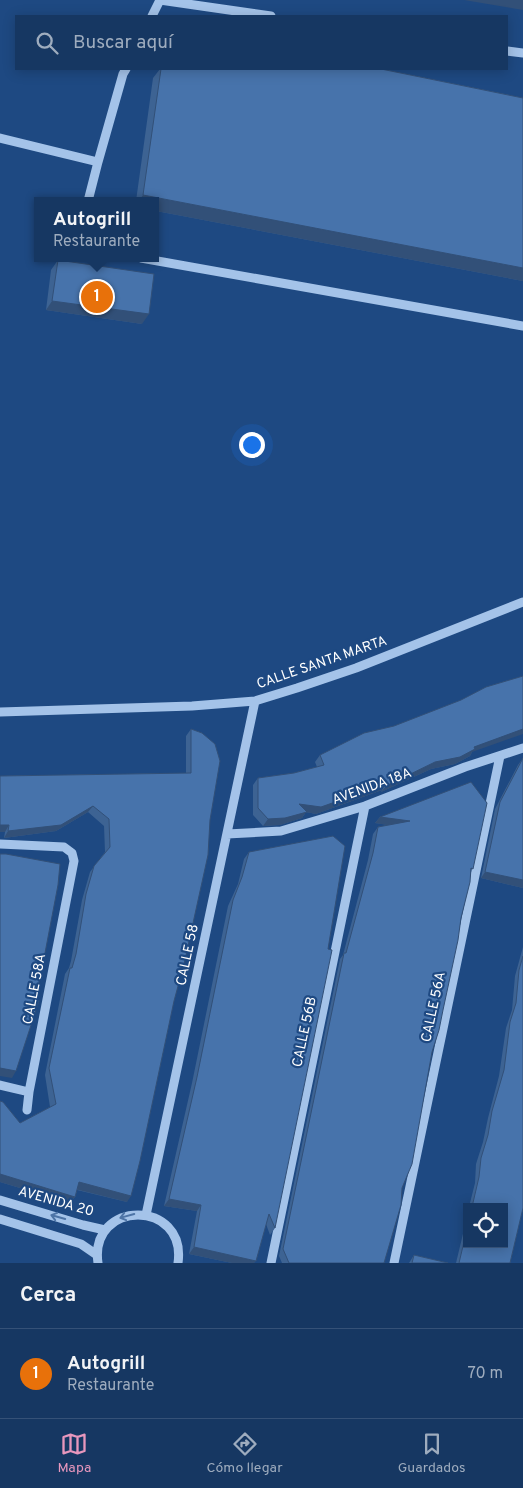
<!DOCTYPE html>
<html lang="es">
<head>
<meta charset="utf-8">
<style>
  body { margin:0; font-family:Overpass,sans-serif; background:#23426b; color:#f1f3f6 }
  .controls { position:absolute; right:15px; bottom:15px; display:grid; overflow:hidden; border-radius:0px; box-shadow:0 2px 12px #0003 }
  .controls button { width:45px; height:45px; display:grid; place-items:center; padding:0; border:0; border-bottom:1px solid #355177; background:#163762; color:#f1f3f6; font:25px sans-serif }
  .you { position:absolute; left:251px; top:444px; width:18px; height:18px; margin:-12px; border:4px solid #fff; border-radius:50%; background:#1a73e8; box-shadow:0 0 0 8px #1a73e833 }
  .badge { display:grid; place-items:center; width:32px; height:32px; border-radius:50%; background:#e797bd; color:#fff; font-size:16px; font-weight:700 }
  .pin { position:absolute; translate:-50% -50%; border:2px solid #fff; box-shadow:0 1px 5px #0006 }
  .popup { position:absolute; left:34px; top:197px; width:125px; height:65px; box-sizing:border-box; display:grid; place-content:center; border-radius:0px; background:#163762; filter:drop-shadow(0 1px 4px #0005); font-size:16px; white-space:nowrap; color:#9eacbe }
  .popup b { font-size:19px; color:#f1f3f6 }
  .popup::after { content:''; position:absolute; left:50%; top:100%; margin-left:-10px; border:10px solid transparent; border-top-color:#163762 }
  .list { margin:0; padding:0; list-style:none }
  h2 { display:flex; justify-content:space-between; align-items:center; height:65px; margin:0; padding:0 20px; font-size:21px }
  h2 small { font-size:16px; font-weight:400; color:#9eacbe }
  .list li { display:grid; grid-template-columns:32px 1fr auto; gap:15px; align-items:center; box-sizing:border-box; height:90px; padding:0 20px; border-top:1px solid #355177 }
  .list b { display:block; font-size:19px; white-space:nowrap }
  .list p { margin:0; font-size:16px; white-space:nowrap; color:#9eacbe }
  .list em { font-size:16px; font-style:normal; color:#9eacbe }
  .icon { flex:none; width:28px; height:28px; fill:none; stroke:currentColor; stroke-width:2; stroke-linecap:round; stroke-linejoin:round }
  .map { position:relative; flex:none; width:523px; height:1263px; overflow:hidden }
  .search { position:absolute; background:#163762; box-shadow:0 2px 12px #0003; left:15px; right:15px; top:15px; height:55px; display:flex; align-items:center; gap:12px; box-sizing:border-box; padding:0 18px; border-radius:0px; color:#9eacbe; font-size:19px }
  .sheet { height:155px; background:#163762 }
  nav { display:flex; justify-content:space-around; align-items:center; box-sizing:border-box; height:70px; border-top:1px solid #355177; background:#163762; font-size:14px; color:#9eacbe }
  nav a { display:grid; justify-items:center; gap:2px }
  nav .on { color:#e797bd }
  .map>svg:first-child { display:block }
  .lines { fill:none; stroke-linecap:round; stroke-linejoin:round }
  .minor { stroke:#a4c3e9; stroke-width:9 }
  .wall { fill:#3d6393 }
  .shaded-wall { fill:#325078 }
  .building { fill:#4773ab; stroke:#325078 }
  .oneway { stroke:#4d74a6 }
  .labels { text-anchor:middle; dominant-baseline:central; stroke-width:4.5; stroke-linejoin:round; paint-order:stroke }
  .street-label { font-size:14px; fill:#fff; stroke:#1e4982 }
</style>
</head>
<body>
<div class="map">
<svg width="523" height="1263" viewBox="0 0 523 1263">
  <rect width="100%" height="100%" fill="#1e4982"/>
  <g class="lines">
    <path class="minor" d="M 160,0 L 271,16
      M 152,16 L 160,0
      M 507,51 L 523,53
      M 0,138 L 98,162 L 123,74 L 126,69
      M 88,201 L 98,162
      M 141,258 L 523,326
      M 0,712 L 192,706 L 255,701 L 297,688 L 356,668 L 523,602
      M 227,834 L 281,831 L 365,806 L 465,767 L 523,748
      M 0,844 L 64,847 L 72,853 L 74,861 L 29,1092 L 27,1110
      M 0,1085 L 29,1092
      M 0,1200 L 83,1225 L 105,1230
      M 146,1215 L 255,701
      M 0,1219 L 81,1244 L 97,1255
      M 98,1263 C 89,1199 187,1199 178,1263
      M 271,1263 L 365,806
      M 394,1263 L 500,756"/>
  </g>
  <path class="wall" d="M 160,69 L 381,69 L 523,98 L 523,281 L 156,211 L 156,201 L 136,201 L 153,78 Z
    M 58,260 L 142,324 L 46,310 L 51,270 Z
    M 191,729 L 202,733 L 174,1001 L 127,1202 L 77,1190 L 75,1197 L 70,1203 L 0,1182 L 0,1101 L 20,1123 L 50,1107 L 45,1075 L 65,974 L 69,968 L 71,961 L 82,900 L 90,872 L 105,852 L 104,826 L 88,812 L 56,831 L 4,838 L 5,832 L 0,776 L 186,773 L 186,736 Z
    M 472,752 L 470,756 L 455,764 L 431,769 L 381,792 L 382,790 L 316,814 L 306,812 L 302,818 L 280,825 L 263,826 L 253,815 L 253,785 L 258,778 L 294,773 L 317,767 L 315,762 L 320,755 Z
    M 523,758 L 523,888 L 481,878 L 495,809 L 518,765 Z
    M 380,817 L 471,873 L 402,1188 L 384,1263 L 282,1263 L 279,1256 L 340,959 L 343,955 L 368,860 L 373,834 L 378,827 L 389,825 L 375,823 Z
    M 249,852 L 275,1228 L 270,1235 L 266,1224 L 254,1263 L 232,1263 L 189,1254 L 197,1211 L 164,1206 L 192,1083 L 228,906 L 238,884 L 244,859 Z
    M 523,947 L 523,1208 L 510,1263 L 456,1263 L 467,1217 L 467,1244 L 504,1207 L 469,1207 L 475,1183 L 476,1164 L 483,1142 L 488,1118 L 499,1076 L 506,1028 L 512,1010 L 515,976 Z
    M 414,1255 L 448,1263 L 409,1263 Z"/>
  <path class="shaded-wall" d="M 464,0 L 523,0 L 523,10 Z
    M 143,195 L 523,268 L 523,281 L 156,211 L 156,201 L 139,201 Z
    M 52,301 L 149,314 L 142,324 L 46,310 Z
    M 523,729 L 523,734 L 472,752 L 470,756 L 455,764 L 431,769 L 381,792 L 386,786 L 435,762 L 474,747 Z
    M 386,784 L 382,790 L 316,814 L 306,812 L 302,818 L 280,825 L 263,826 L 268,819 L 299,804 Z
    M 93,806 L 88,812 L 56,831 L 4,838 L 8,831 Z
    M 380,817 L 410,821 L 405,828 L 375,823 Z
    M 0,825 L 9,825 L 5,832 L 0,832 Z
    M 485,872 L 523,880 L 523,888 L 481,878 Z
    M 0,1068 L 16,1071 L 12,1078 L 0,1076 Z
    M 0,1174 L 75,1197 L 70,1203 L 0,1182 Z
    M 79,1182 L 131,1196 L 127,1202 L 75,1189 Z
    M 169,1199 L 201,1205 L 197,1211 L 164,1206 Z
    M 194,1247 L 256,1261 L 254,1263 L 232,1263 L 189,1254 Z"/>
  <path class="building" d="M 161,69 L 381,69 L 523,98 L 523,268 L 143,195 Z
    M 58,260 L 154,274 L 149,314 L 52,301 Z
    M 523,676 L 523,729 L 474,747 L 475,749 L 460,757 L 435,762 L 386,786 L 386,784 L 321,807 L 299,804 L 307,812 L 285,818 L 268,819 L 258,808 L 258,778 L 294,773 L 324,765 L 320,755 L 364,733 L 394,726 L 461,700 L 486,687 Z
    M 191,729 L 202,733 L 215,744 L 220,761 L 210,820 L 208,855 L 184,964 L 174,1001 L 140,1161 L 131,1196 L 79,1182 L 75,1197 L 0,1174 L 0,1101 L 3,1102 L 20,1123 L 56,1104 L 49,1068 L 70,968 L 72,968 L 76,954 L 86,894 L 94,866 L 110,847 L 109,819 L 93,806 L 61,825 L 8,831 L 9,825 L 0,825 L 0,776 L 191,773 Z
    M 523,758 L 523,880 L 485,872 L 500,802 Z
    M 471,782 L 487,803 L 473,869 L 471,868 L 470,882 L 461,918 L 458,940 L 443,1010 L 439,1030 L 432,1052 L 412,1164 L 402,1188 L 401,1205 L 384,1263 L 289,1263 L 283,1249 L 344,953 L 346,953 L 373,853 L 378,827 L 410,821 L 380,817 Z
    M 333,836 L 345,846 L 328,949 L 332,950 L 275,1228 L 269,1214 L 256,1261 L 194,1247 L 201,1205 L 169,1199 L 197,1077 L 233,900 L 242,877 L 249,852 Z
    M 0,854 L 6,854 L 60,864 L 58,885 L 36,1000 L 39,1001 L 16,1071 L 0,1068 Z
    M 523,956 L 523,1208 L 510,1263 L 459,1263 L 467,1229 L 467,1244 L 504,1244 L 504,1207 L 472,1207 L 479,1177 L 481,1158 L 488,1135 L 492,1111 L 504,1070 L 510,1022 L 516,1003 L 519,970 Z
    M 414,1255 L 448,1263 L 412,1263 Z"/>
  <defs><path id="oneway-shaft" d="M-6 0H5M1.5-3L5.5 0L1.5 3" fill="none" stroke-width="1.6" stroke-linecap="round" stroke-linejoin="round" transform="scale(1.25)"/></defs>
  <g class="oneway">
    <use href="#oneway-shaft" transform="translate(127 1216) rotate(165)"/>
    <use href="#oneway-shaft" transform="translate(58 1217) rotate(-164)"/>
  </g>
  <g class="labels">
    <g class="street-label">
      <text transform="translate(322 663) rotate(-19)">CALLE SANTA MARTA</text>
      <text transform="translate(372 787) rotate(-20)">AVENIDA 18A</text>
      <text transform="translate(188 955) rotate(-78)">CALLE 58</text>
      <text transform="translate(35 989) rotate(-79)">CALLE 58A</text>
      <text transform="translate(434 1007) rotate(-78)">CALLE 56A</text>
      <text transform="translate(305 1032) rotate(-78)">CALLE 56B</text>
      <text transform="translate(56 1202) rotate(16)">AVENIDA 20</text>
    </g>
  </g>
</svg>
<div class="controls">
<button><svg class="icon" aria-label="locate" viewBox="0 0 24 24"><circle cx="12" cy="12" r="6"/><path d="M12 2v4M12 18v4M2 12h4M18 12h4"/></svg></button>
</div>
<div class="you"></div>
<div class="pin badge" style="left:97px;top:297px;background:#e8710a">1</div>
<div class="popup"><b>Autogrill</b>Restaurante</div>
<div class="search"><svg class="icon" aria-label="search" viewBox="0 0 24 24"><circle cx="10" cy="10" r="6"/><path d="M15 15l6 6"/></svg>Buscar aquí</div>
</div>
<section class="sheet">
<h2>Cerca<small></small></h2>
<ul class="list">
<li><span class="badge" style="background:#e8710a">1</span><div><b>Autogrill</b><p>Restaurante</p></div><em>70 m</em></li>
</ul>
</section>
<nav>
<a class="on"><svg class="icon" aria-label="map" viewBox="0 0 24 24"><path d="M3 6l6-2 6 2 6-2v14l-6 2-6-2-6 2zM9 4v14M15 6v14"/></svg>Mapa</a>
<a><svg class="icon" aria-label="directions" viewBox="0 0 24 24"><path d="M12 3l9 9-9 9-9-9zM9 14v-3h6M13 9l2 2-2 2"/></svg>Cómo llegar</a>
<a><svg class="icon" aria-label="saved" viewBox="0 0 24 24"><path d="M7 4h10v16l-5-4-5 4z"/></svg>Guardados</a>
</nav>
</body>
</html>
